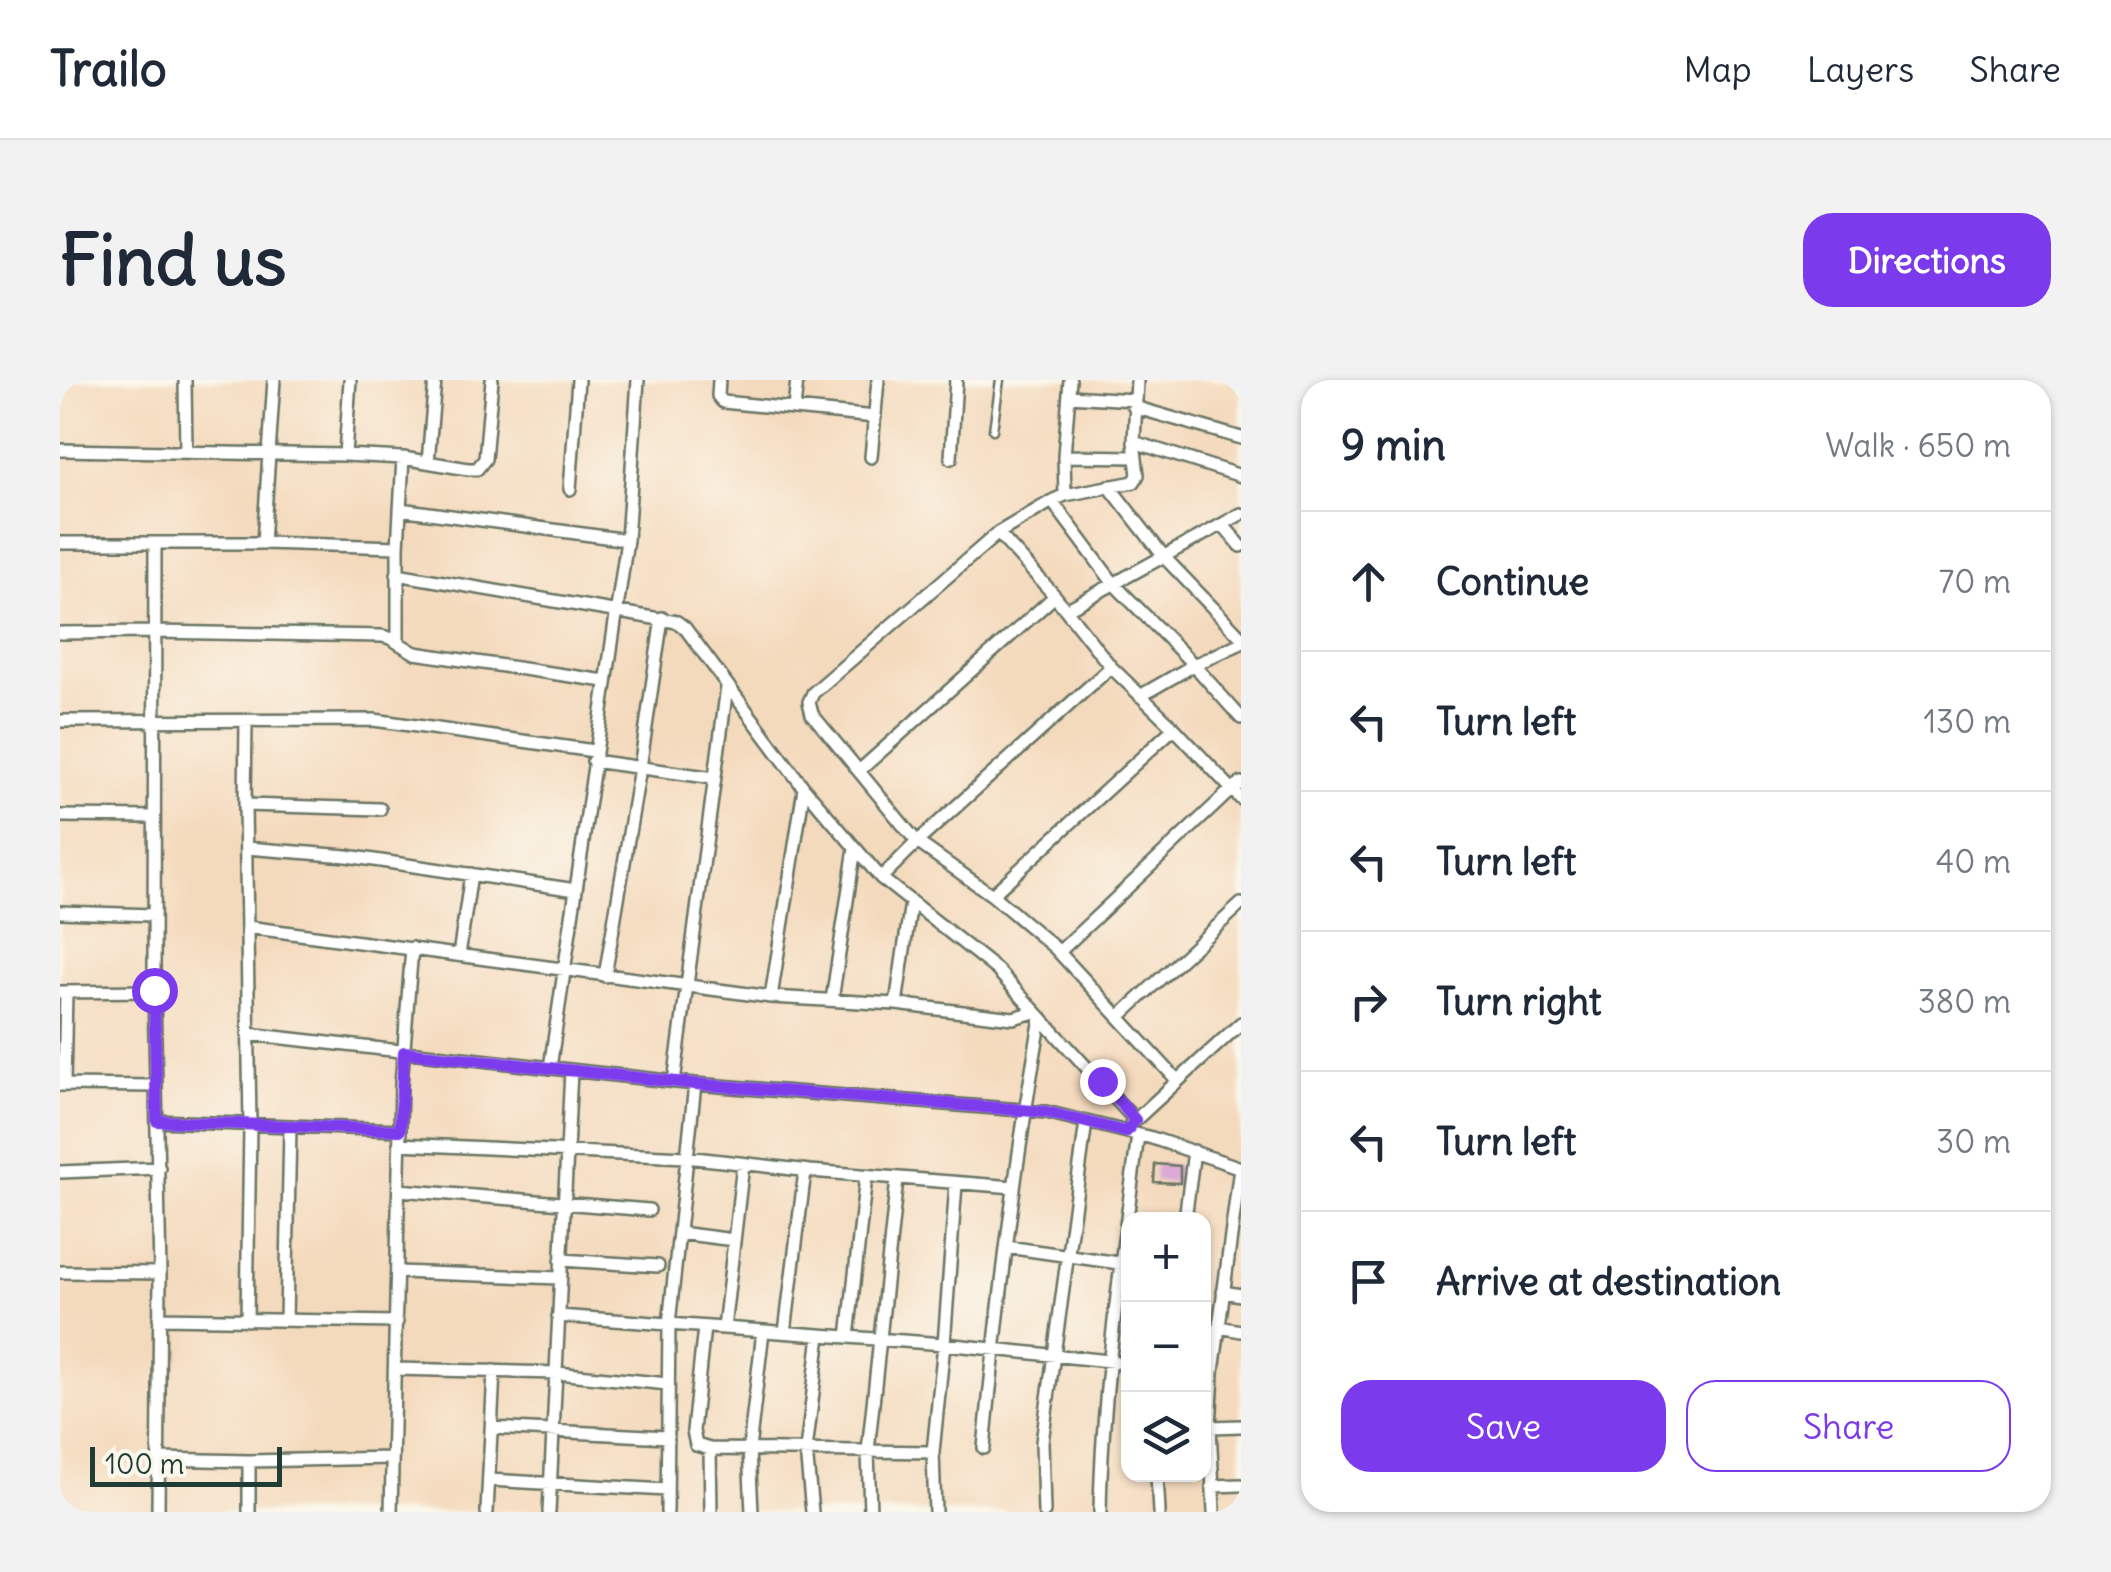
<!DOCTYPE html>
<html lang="en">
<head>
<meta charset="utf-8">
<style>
  body { margin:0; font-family:Delius,sans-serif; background:#f2f2f3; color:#1f2937 }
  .controls { position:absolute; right:30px; bottom:30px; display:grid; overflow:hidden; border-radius:20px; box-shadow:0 2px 8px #0004 }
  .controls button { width:90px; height:90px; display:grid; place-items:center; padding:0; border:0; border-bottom:2px solid #e0e1e3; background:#fff; color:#1f2937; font:50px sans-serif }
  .scale { position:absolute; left:30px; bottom:25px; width:192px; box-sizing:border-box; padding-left:10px; border:5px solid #1f3d34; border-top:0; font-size:28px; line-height:35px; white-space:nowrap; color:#1f3d34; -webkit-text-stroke:8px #fbf7ec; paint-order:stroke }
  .stop { position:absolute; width:30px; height:30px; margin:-22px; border:8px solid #7c3aed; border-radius:50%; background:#fff }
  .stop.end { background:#7c3aed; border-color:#fff; box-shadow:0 2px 10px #0008 }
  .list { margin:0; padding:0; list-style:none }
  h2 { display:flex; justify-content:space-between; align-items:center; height:130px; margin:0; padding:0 40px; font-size:42px }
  h2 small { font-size:32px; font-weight:400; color:#747a83 }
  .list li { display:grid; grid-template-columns:65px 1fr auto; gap:30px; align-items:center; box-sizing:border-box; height:140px; padding:0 40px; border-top:2px solid #e0e1e3 }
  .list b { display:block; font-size:38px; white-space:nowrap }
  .list em { font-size:32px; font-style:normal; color:#747a83 }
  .actions { display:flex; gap:20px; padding:30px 40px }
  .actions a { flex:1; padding:22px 0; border:2px solid #7c3aed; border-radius:30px; text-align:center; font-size:35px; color:#7c3aed }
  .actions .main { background:#7c3aed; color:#fff }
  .icon { flex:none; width:55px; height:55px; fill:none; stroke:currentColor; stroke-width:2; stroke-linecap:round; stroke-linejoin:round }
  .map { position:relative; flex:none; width:1181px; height:1132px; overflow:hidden; border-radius:30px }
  header { display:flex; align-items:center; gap:60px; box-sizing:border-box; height:140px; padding:0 50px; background:#fff; border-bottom:2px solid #e0e1e3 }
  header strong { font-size:48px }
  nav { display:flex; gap:55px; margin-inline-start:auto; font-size:35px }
  .intro { display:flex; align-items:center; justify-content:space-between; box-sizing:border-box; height:240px; padding:0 60px }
  h1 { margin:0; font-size:70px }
  .button { padding:25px 45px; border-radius:30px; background:#7c3aed; color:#fff; font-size:35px; font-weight:700 }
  main { display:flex; gap:60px; padding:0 60px }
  aside { flex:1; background:#fff; border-radius:30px; box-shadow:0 2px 8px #0004 }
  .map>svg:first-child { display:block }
  .building { fill:#dba9d5 }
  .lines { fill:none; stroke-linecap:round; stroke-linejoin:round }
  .lane-casing { stroke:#6a7464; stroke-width:11 }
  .street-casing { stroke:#6a7464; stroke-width:16 }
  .lane { stroke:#fff; stroke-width:6 }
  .street { stroke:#fff; stroke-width:11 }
  .route { stroke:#7c3aed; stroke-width:12 }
</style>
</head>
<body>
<header>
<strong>Trailo</strong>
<nav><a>Map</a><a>Layers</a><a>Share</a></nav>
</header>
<div class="intro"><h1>Find us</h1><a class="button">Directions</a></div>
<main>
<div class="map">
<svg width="1181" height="1132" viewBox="0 0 1181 1132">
  <rect width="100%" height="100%" fill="#fbf7ec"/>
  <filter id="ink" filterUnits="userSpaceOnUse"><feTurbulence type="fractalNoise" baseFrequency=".01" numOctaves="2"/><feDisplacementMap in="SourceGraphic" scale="20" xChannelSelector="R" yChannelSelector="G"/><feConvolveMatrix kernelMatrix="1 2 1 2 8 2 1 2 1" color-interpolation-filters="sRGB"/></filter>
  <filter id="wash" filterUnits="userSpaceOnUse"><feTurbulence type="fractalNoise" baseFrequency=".0048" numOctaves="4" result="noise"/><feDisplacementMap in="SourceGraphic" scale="40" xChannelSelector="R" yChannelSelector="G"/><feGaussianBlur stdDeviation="2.25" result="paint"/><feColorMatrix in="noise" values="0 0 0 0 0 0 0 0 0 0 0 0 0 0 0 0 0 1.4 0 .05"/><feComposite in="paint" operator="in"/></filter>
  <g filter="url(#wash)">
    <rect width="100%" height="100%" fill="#f4dabd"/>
    <g id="blocks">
      <path class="building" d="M 1095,784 L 1120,786 L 1120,803 L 1094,802 Z"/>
    </g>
  </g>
  <g filter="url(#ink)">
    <use href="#blocks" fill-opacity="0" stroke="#6a7464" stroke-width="2.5"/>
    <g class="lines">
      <defs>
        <path id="lane" d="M 933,50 L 940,0"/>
        <path id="street" d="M 125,0 L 126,72
          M 659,0 L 658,16 L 663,22 L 815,37
          M 1077,0 L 1074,62 L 1078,95 L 1074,102 L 1005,115 L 992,121 L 938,153 L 753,313 L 749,322 L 752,334 L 857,462 L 932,515 L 995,568 L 1118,701
          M 1009,16 L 1074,20
          M 1074,27 L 1181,58
          M 734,29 L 737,0
          M 1074,62 L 1181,96
          M 0,70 L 285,75 L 343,78 L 408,89 L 417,89 L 425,79 L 432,0
          M 285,75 L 290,0
          M 1004,76 L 1075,77
          M 811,77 L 818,0
          M 891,78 L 896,0
          M 368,82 L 375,0
          M 1049,106 L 1105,178 L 1181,257
          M 510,109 L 518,0
          M 1005,115 L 1004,76 L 1010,0
          M 992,121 L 1054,204 L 1134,285 L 1181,338
          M 340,129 L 567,160
          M 1163,145 L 1181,166
          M 938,153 L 995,216 L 1051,287 L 1114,348 L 1181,419
          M 0,163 L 203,163 L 338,167
          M 203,163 L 214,0
          M 95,164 L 94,611 L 100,893 L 98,1132
          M 337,194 L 617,242 L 625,248 L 744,408 L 821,498 L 937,590 L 1075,740
          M 1006,230 L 1181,134
          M 0,253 L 94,252 L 322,256 L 330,258 L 355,273 L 545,301
          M 338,262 L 338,167 L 343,78
          M 1080,316 L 1134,285 L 1181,263
          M 0,341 L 314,340 L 534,371
          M 186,341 L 185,425 L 190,745 L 187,940
          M 533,381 L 654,398
          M 799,391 L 995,216
          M 185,425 L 320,429
          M 0,436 L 94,437
          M 186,468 L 287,476 L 516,510
          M 821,498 L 857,462 L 1051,287
          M 932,515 L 1114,348
          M 0,532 L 94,535
          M 187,547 L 711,617 L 836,624 L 953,638 L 975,632
          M 999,572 L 1171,410 L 1181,403
          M 399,575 L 411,494
          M 545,596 L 580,388 L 602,238
          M 0,612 L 94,611
          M 711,617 L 744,408
          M 772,620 L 795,468
          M 836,624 L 851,522
          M 1059,637 L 1181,524
          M 188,654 L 635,704 L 986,732 L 1092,758 L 1181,788
          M 490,688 L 567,160 L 578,0
          M 614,702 L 667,307
          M 0,705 L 96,706
          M 4,705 L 6,612
          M 97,741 L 340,750
          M 1071,744 L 1181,643
          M 339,764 L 626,777 L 750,791 L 954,807
          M 0,792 L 99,788
          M 339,810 L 589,830
          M 1125,839 L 1134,771
          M 619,853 L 674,860
          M 947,867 L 1066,884
          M 501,880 L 598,886
          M 0,892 L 100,893
          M 338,892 L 500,898
          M 1163,912 L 1181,915
          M 498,936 L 884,964 L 1068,983
          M 99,938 L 337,942
          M 226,940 L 230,747
          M 644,947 L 633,1051 L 636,1065 L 650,1069 L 873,1072
          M 1159,947 L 1181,951
          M 664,948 L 683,784
          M 725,952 L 745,791
          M 788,957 L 806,796
          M 335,989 L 497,993 L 608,1004
          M 1150,1047 L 1181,1046
          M 431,1048 L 607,1057
          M 924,1068 C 938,924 955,780 981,638
          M 650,1069 L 651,1132
          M 98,1079 L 189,1081 L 332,1078
          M 1097,1094 L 1099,1132
          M 429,1100 L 607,1110
          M 1152,1106 L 1181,1105
          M 189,1132 L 189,1081
          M 331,1132 L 341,705 L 352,568
          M 427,1132 L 434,991
          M 489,1132 L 511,691
          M 607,1132 L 609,944 L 635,704
          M 692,1132 L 689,1069 L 703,951
          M 752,1132 L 746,1070 L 760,955
          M 810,1132 L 808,1071 L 837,799
          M 875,1132 L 873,1072 L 884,964 L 896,804
          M 984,1132 L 982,1062 L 1026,742
          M 1040,1132 C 1042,1006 1062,880 1078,755
          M 1154,1132 L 1150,1047 L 1153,992 L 1180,788"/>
      </defs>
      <use href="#lane" class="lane-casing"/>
      <use href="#street" class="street-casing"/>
      <use href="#lane" class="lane"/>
      <use href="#street" class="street"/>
    </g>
  </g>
  <g class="lines" filter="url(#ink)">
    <path class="route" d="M 94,610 L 97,741 L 340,750 L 344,672 L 635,704 L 986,732 L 1066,752 L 1075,740 L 1042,701"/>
  </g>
</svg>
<div class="controls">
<button>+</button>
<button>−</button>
<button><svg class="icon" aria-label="layers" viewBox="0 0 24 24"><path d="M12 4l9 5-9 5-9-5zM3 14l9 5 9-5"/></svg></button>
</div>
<div class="scale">100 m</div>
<div class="stop" style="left:94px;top:610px"></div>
<div class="stop end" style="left:1042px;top:701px"></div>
</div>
<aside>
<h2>9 min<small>Walk · 650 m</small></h2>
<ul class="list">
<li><svg class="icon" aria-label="ahead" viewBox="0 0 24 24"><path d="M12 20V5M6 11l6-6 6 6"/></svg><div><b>Continue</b></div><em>70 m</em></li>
<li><svg class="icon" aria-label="left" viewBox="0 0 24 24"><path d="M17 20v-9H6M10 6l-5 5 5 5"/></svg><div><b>Turn left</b></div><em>130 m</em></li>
<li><svg class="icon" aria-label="left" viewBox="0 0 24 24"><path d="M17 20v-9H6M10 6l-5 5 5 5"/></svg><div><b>Turn left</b></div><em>40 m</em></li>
<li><svg class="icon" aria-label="right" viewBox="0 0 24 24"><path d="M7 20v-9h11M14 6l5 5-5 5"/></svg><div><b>Turn right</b></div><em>380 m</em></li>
<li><svg class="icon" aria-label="left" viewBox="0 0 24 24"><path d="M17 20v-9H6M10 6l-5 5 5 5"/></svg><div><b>Turn left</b></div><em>30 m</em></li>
<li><svg class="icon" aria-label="arrive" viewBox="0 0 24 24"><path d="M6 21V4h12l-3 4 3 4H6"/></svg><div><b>Arrive at destination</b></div></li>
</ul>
<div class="actions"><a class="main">Save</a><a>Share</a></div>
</aside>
</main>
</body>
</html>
